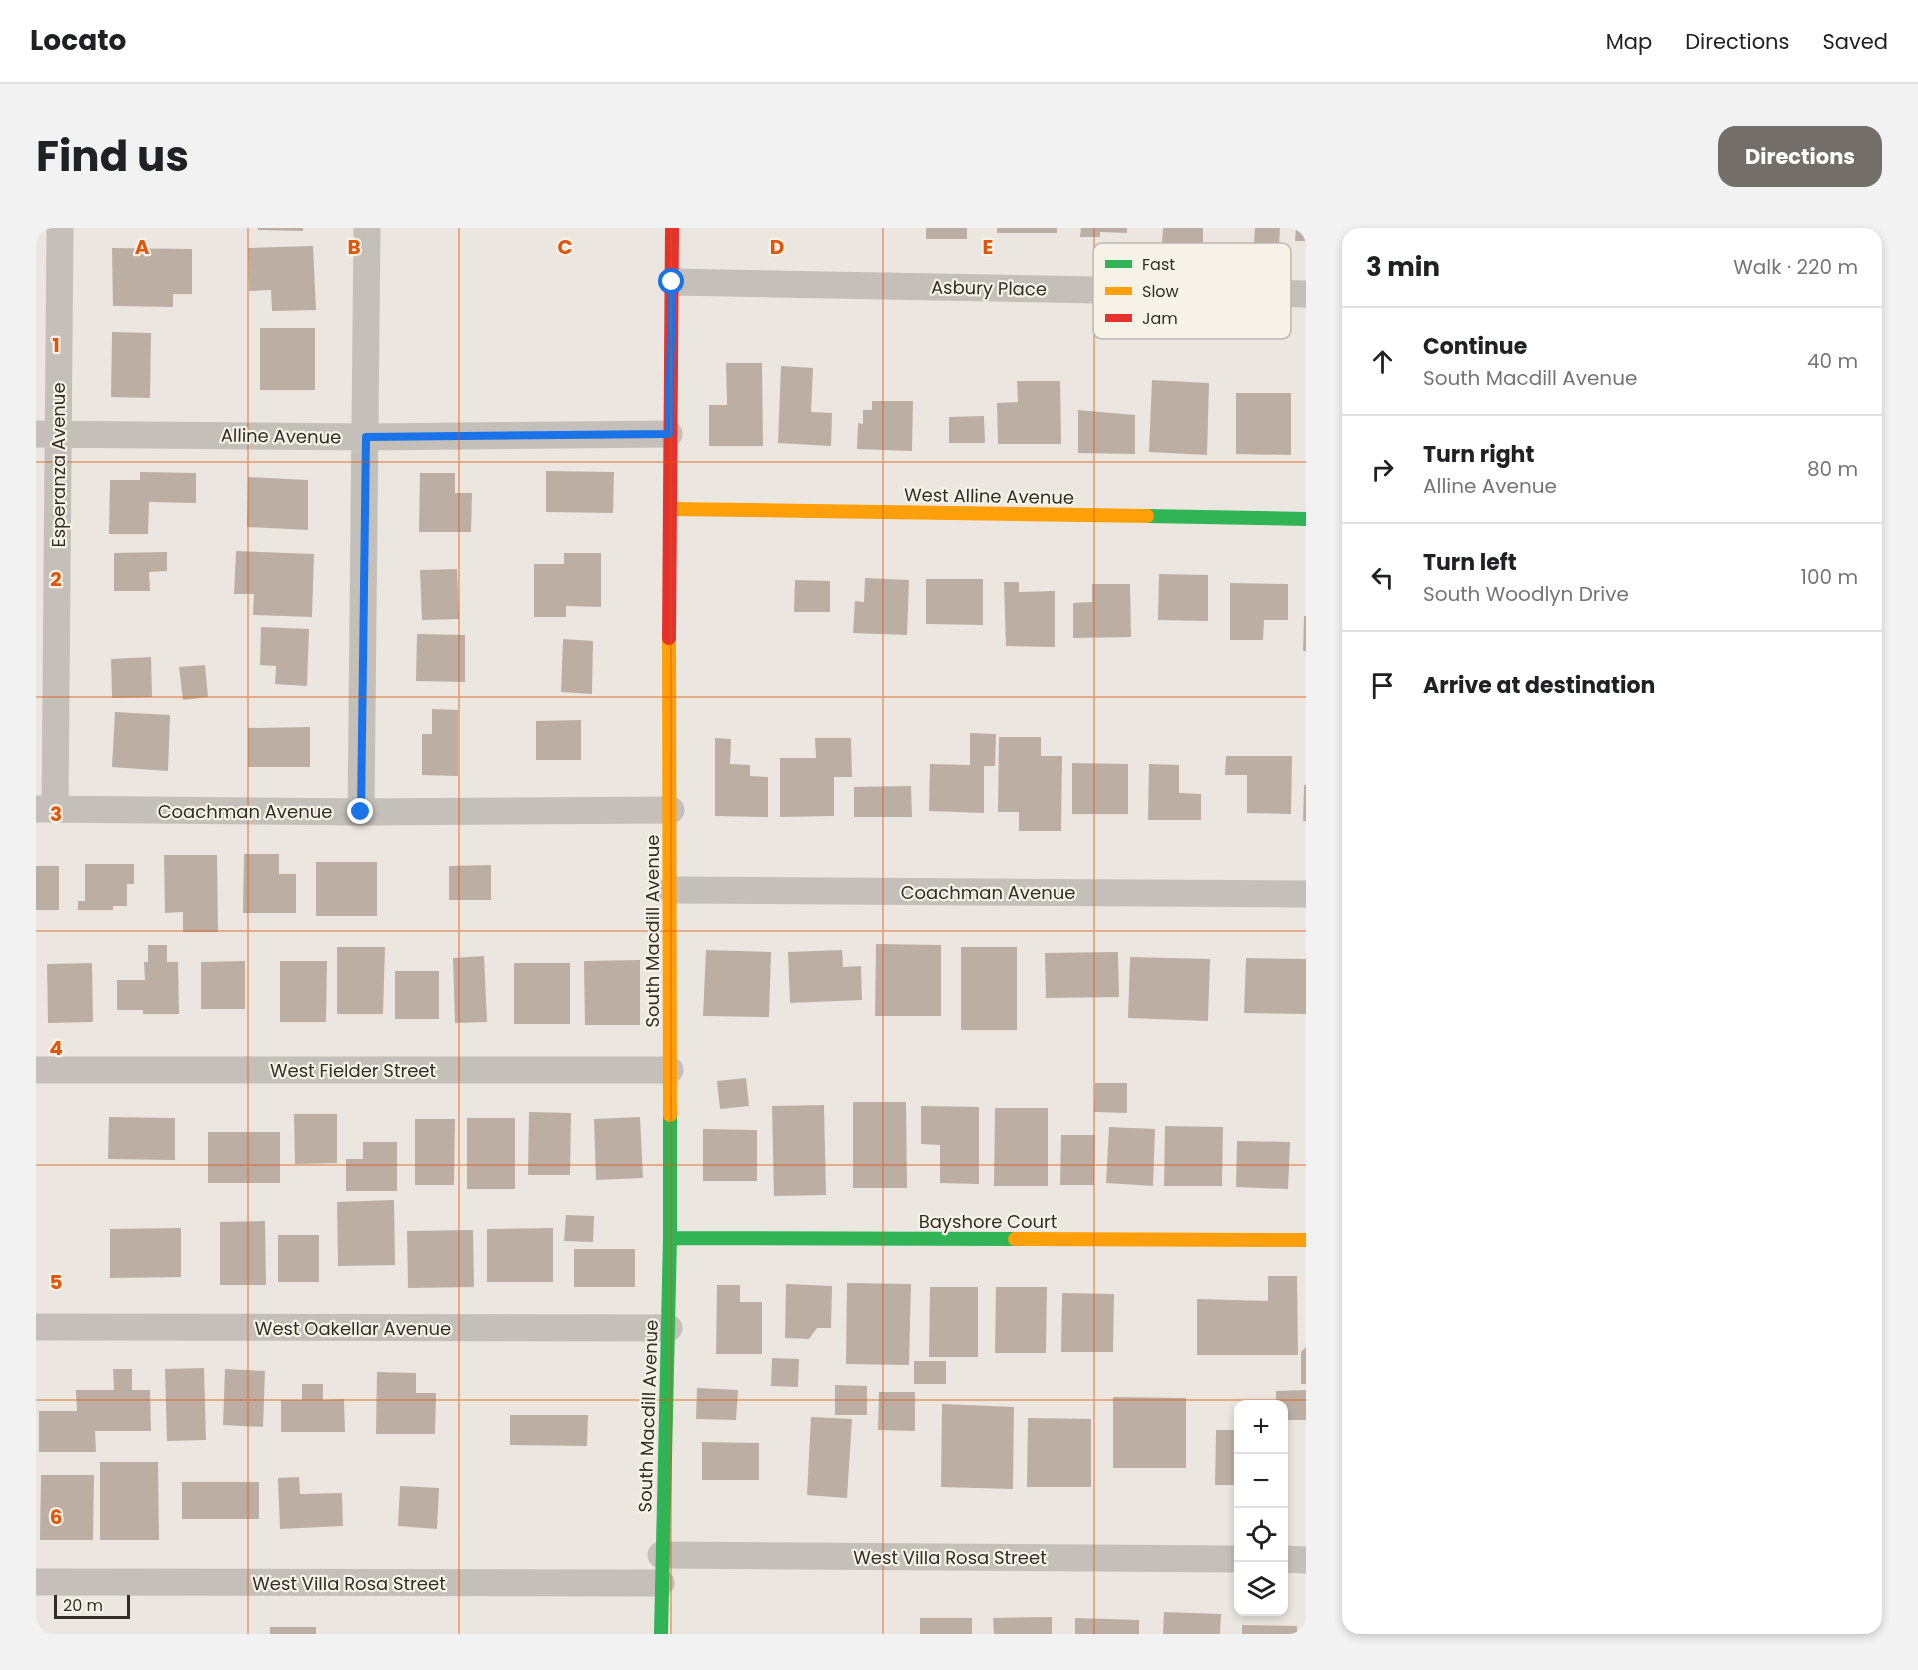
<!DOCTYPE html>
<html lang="en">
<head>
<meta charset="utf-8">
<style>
  body { margin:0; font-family:Poppins,sans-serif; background:#f2f2f2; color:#202124 }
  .controls { position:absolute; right:18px; bottom:18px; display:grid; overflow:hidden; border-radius:12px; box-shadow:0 3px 9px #0003 }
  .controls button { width:54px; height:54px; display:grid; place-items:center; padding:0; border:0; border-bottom:2px solid #e0e0e0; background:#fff; color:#202124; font:30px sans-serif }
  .scale { position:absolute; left:18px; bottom:15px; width:76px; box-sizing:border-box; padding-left:6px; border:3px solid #332d28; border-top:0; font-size:16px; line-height:21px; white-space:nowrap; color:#332d28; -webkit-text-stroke:4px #f7f2e7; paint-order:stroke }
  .stop { position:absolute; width:18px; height:18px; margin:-14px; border:4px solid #1a73e8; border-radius:50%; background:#fff }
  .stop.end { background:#1a73e8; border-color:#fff; box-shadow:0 2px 6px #0008 }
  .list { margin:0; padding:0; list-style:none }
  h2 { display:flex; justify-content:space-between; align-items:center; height:78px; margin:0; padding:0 24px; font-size:26px }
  h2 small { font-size:20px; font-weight:400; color:#757577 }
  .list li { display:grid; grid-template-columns:39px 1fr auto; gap:18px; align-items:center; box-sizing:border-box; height:108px; padding:0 24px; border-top:2px solid #e0e0e0 }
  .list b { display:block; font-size:22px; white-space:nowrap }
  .list p { margin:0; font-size:20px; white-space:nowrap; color:#757577 }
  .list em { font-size:20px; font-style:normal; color:#757577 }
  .icon { flex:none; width:33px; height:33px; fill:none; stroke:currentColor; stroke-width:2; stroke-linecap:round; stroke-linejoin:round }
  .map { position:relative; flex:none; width:1270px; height:1406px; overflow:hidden; border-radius:18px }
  header { display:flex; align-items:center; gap:36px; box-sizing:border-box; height:84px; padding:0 30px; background:#fff; border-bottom:2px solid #e0e0e0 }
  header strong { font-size:28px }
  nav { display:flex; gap:33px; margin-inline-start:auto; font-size:21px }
  .intro { display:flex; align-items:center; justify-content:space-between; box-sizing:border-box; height:144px; padding:0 36px }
  h1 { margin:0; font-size:42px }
  .button { padding:15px 27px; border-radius:18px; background:#736e68; color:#fff; font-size:21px; font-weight:700 }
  main { display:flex; gap:36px; padding:0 36px }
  aside { flex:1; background:#fff; border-radius:18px; box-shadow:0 3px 9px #0003 }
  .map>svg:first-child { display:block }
  .building { fill:#bdaea4 }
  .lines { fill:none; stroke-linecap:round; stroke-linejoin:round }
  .street { stroke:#c4bfb9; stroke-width:27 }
  .fast { stroke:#30b455; stroke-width:14 }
  .slow { stroke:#ff9f0a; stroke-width:14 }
  .jam { stroke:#e5322d; stroke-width:14 }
  .route { stroke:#1a73e8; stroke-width:8 }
  .grid { fill:none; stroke:#df570d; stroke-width:1.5; stroke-opacity:0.55 }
  .labels { text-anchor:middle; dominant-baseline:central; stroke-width:4.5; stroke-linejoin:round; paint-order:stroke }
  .street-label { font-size:18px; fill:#332d28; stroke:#f7f2e7 }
  .key { fill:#f7f2e7; stroke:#bcb7ae; stroke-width:1.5 }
  .key-label { font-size:16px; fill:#332d28 }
  .grid-label { font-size:20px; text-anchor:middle; font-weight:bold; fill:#df570d; stroke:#f7f2e7; stroke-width:4.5; stroke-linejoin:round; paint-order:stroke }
</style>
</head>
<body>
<header>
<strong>Locato</strong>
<nav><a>Map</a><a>Directions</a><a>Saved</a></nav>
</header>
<div class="intro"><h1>Find us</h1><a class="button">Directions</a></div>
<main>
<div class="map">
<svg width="1270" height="1406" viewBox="0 0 1270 1406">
  <rect width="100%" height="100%" fill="#ebe7e0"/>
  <path class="building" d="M 222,0 L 267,0 L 267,3 L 222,2 Z
    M 890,0 L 931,0 L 931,11 L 890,11 Z
    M 961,0 L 1021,0 L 1021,5 L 961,5 Z
    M 1045,0 L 1091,0 L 1091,5 L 1064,4 L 1064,9 L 1044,9 Z
    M 1127,0 L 1167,0 L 1167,19 L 1126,16 Z
    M 1219,0 L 1244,0 L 1243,18 L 1218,17 Z
    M 1260,0 L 1270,0 L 1270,13 L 1259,13 Z
    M 277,18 L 280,82 L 236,83 L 235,62 L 213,63 L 212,20 Z
    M 76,20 L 156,21 L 156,66 L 137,66 L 137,79 L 77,78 Z
    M 224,100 L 279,100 L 279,162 L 224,162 Z
    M 76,104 L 115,105 L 114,170 L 75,169 Z
    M 690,135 L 726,135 L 727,218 L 673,218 L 673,177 L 691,177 Z
    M 745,138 L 777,140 L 775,184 L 796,185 L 795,218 L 742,215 Z
    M 1116,152 L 1173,155 L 1171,227 L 1113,224 Z
    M 981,153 L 1024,153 L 1025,216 L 962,216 L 961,175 L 982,174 Z
    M 1200,165 L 1255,165 L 1255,227 L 1200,226 Z
    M 836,173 L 877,173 L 876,223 L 821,221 L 822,195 L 827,196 L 827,182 L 836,182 Z
    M 1042,182 L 1099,187 L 1099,226 L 1042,225 Z
    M 948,188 L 949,215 L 913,215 L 913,189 Z
    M 510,243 L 578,244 L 577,285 L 510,284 Z
    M 104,244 L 160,245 L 160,275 L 113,274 L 112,306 L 73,306 L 74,252 L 104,252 Z
    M 384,245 L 419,245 L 419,265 L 436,265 L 435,304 L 383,304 Z
    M 212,249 L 272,252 L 272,302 L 211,299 Z
    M 200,323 L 278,326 L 276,389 L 217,387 L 218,366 L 198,366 Z
    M 131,324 L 131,343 L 113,344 L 114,363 L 78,363 L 78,325 Z
    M 528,325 L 565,325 L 565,379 L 530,378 L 530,389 L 498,389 L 498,336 L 528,336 Z
    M 421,341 L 423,391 L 386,392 L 384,342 Z
    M 1123,346 L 1172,347 L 1172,393 L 1122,392 Z
    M 829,350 L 873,352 L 871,407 L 817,405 L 819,373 L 828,374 Z
    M 890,351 L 947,351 L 947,397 L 890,396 Z
    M 759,352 L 794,353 L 794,384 L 758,384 Z
    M 968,354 L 983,354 L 983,364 L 1019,363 L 1019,419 L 970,418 Z
    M 1194,355 L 1252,356 L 1252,392 L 1228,392 L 1227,412 L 1194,412 Z
    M 1056,356 L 1094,356 L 1095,409 L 1037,410 L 1037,375 L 1056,374 Z
    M 1268,388 L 1270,388 L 1270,423 L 1267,423 Z
    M 225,399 L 273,401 L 271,458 L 239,456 L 240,438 L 224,437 Z
    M 381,406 L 429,407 L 429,454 L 380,453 Z
    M 527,411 L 557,413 L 556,466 L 525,464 Z
    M 115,429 L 116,469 L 76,470 L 75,431 Z
    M 169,437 L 172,469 L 147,472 L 143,439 Z
    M 396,481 L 422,482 L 422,548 L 386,547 L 386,506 L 396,506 Z
    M 79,484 L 134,487 L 132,543 L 76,539 Z
    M 545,492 L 545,532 L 500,532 L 500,493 Z
    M 274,499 L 274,539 L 212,539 L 212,500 Z
    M 934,505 L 960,506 L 959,538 L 948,538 L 948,585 L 893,583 L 894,536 L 934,537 Z
    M 963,509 L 1005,509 L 1005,528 L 1026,528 L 1025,603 L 983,603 L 983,584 L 962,584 Z
    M 679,510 L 695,511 L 694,536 L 714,537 L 714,548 L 732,549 L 732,589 L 679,588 Z
    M 779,510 L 815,510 L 816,549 L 798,549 L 798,588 L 744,589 L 744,530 L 780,530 Z
    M 1190,528 L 1256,528 L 1255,586 L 1211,585 L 1211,547 L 1189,547 Z
    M 1036,535 L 1092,536 L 1092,586 L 1036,586 Z
    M 1113,536 L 1143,537 L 1143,565 L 1165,566 L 1165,592 L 1112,592 Z
    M 1268,557 L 1270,557 L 1270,593 L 1267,593 Z
    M 875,558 L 876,589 L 818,589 L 818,559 Z
    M 208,626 L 243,626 L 243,646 L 260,646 L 260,685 L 207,685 Z
    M 128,627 L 181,627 L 182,704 L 147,704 L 147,684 L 129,685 Z
    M 280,634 L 341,634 L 341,688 L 280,688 Z
    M 49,636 L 98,636 L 98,656 L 91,656 L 91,678 L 77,678 L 77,682 L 42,682 L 42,673 L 49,673 Z
    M 455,637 L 455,672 L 413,672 L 413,638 Z
    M 0,638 L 23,638 L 23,682 L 0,682 Z
    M 840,716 L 905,717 L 905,788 L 839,788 Z
    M 112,717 L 131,717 L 131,734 L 142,734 L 143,786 L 107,786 L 107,782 L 81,782 L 81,752 L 109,752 L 108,734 L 112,734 Z
    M 301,719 L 349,719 L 347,786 L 301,786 Z
    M 925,719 L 981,719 L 981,802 L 925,802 Z
    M 670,722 L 735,724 L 733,789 L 667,788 Z
    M 806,722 L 807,739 L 825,738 L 826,772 L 754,775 L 752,724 Z
    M 1082,724 L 1083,769 L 1010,770 L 1009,725 Z
    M 448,728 L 451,794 L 419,795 L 417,730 Z
    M 1094,729 L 1174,731 L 1172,793 L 1092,790 Z
    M 1210,730 L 1270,731 L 1270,786 L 1208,785 Z
    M 604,732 L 604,797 L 549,797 L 548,733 Z
    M 209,733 L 209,781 L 165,781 L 165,734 Z
    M 244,733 L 291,733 L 290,794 L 244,794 Z
    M 56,735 L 57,794 L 12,795 L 11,736 Z
    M 478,735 L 534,735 L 534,796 L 478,796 Z
    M 359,743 L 403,743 L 403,791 L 359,791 Z
    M 710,850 L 713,878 L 684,881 L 681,853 Z
    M 1059,855 L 1091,855 L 1091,885 L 1058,884 Z
    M 817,874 L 870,874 L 871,960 L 817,960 Z
    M 788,877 L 790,967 L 738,968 L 736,878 Z
    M 885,878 L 943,879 L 943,956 L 904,955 L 904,917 L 885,916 Z
    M 959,880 L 1012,880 L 1012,958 L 958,958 Z
    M 493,884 L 535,885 L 534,947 L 492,947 Z
    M 258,886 L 301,886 L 301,935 L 259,936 Z
    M 73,889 L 139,890 L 139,932 L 72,931 Z
    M 604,889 L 607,950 L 560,952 L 558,891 Z
    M 431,890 L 479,890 L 479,961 L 431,961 Z
    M 379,891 L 419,891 L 418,957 L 379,957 Z
    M 1129,898 L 1187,899 L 1186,958 L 1128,958 Z
    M 1073,899 L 1119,901 L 1117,958 L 1070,955 Z
    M 667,901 L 721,902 L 721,953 L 667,953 Z
    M 172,904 L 244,904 L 244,955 L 172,955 Z
    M 1025,907 L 1059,907 L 1058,957 L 1024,957 Z
    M 1201,913 L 1254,914 L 1252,961 L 1200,959 Z
    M 327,914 L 361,914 L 361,963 L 310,963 L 310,931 L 327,931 Z
    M 358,972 L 359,1037 L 302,1038 L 301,974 Z
    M 530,987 L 558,988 L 557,1014 L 528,1013 Z
    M 229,993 L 230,1057 L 184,1057 L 184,994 Z
    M 145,1000 L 145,1049 L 74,1050 L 74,1001 Z
    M 517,1000 L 517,1054 L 451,1054 L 451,1001 Z
    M 437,1002 L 438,1059 L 372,1060 L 371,1003 Z
    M 242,1007 L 283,1007 L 283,1054 L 242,1054 Z
    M 538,1021 L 599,1021 L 599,1059 L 538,1059 Z
    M 1232,1048 L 1261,1048 L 1262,1127 L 1161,1127 L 1161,1071 L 1232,1073 Z
    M 811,1055 L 875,1056 L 873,1137 L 810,1136 Z
    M 750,1056 L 796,1058 L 795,1100 L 781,1100 L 773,1111 L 749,1110 Z
    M 681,1057 L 704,1057 L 704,1074 L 726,1074 L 726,1126 L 680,1126 Z
    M 894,1059 L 942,1059 L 942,1129 L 893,1129 Z
    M 960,1059 L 1011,1059 L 1010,1125 L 959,1125 Z
    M 1026,1065 L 1078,1066 L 1077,1124 L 1025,1124 Z
    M 1270,1119 L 1270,1156 L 1265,1156 L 1265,1124 Z
    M 736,1130 L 763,1131 L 762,1159 L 735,1158 Z
    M 878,1133 L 910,1133 L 910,1156 L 878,1156 Z
    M 168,1140 L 170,1212 L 131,1213 L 129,1141 Z
    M 77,1141 L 96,1141 L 96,1162 L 114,1162 L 115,1203 L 59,1203 L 60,1224 L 3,1224 L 3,1183 L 41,1183 L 40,1162 L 78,1162 Z
    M 189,1141 L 229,1143 L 227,1199 L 187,1197 Z
    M 341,1144 L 380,1145 L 380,1165 L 400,1165 L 399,1206 L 340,1206 Z
    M 266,1156 L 287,1156 L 287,1172 L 308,1171 L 309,1204 L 245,1204 L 245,1172 L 266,1172 Z
    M 799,1157 L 831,1158 L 831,1187 L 799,1187 Z
    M 661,1160 L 702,1162 L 700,1192 L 660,1191 Z
    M 1270,1162 L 1270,1192 L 1248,1192 L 1248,1176 L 1240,1176 L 1240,1163 Z
    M 843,1164 L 879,1164 L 879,1203 L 842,1202 Z
    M 1077,1169 L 1150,1170 L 1150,1240 L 1077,1240 Z
    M 906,1176 L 978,1179 L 977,1261 L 905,1259 Z
    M 474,1187 L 552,1187 L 551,1218 L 474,1217 Z
    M 775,1189 L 816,1191 L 811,1270 L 771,1267 Z
    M 992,1190 L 1055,1191 L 1055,1259 L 991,1259 Z
    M 1180,1202 L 1202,1202 L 1202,1257 L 1179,1257 Z
    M 666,1214 L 723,1215 L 723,1252 L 666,1252 Z
    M 64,1234 L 122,1234 L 123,1312 L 64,1312 Z
    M 5,1247 L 58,1247 L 57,1312 L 4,1312 Z
    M 263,1249 L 264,1266 L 306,1265 L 307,1298 L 244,1301 L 242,1250 Z
    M 146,1254 L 223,1254 L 223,1291 L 146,1291 Z
    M 364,1258 L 403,1260 L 401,1301 L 362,1298 Z
    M 1128,1384 L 1185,1386 L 1184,1406 L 1127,1406 Z
    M 1016,1389 L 1016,1406 L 958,1406 L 957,1390 Z
    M 884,1390 L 936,1390 L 936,1406 L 884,1406 Z
    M 1039,1390 L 1103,1392 L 1103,1406 L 1039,1406 Z
    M 1206,1397 L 1261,1398 L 1261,1406 L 1206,1406 Z
    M 234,1399 L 280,1399 L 280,1406 L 234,1406 Z"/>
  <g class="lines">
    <path class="street" d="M 636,54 L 1270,66
      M 0,206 L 330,209 L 633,206
      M 0,581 L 325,584 L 635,582
      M 19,581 L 24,0
      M 325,584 L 331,0
      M 635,662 L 1270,666
      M 0,842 L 634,842
      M 0,1099 L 633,1100
      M 625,1327 L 1202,1331
      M 1248,1331 L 1270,1332
      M 0,1354 L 625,1355"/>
    <path class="fast" d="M 1111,288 L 1270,291
      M 634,1010 L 979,1011
      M 625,1406 L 634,1010 L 634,887"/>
    <path class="slow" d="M 635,281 L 1111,288
      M 633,410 L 634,887
      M 979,1011 L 1270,1012"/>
    <path class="jam" d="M 633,410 L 636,0"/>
  </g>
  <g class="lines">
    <path class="route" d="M 325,584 L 330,209 L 633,206 L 636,54"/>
  </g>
  <path class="grid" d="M 212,0 L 212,1406M 423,0 L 423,1406M 635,0 L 635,1406M 847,0 L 847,1406M 1058,0 L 1058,1406M 0,234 L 1270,234M 0,469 L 1270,469M 0,703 L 1270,703M 0,937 L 1270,937M 0,1172 L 1270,1172"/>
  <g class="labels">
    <g class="street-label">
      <text transform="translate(953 60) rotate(1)">Asbury Place</text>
      <text transform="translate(245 208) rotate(1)">Alline Avenue</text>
      <text transform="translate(22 237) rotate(-90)">Esperanza Avenue</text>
      <text transform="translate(953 268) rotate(1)">West Alline Avenue</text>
      <text x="209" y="583">Coachman Avenue</text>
      <text x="952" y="664">Coachman Avenue</text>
      <text transform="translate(616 703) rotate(-90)">South Macdill Avenue</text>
      <text x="317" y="842">West Fielder Street</text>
      <text x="952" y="993">Bayshore Court</text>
      <text x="317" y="1100">West Oakellar Avenue</text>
      <text transform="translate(612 1188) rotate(-88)">South Macdill Avenue</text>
      <text x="914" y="1329">West Villa Rosa Street</text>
      <text x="313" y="1355">West Villa Rosa Street</text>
    </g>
  </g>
  <rect x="1057" y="15" width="198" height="96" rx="9" class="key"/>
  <rect x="1069" y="32" width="27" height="8" fill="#30b455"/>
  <rect x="1069" y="59" width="27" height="8" fill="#ff9f0a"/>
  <rect x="1069" y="86" width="27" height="8" fill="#e5322d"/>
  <g class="key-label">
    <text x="1106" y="42">Fast</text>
    <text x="1106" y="69">Slow</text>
    <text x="1106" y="96">Jam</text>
  </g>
  <g class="grid-label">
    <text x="106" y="26">A</text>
    <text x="318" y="26">B</text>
    <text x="529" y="26">C</text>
    <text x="741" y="26">D</text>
    <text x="952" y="26">E</text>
    <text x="20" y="124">1</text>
    <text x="20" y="358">2</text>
    <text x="20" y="593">3</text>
    <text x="20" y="827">4</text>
    <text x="20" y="1061">5</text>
    <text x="20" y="1296">6</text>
  </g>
</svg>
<div class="controls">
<button>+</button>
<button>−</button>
<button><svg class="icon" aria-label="locate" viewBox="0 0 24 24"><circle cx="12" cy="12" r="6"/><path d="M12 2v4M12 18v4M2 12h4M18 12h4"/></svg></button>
<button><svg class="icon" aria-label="layers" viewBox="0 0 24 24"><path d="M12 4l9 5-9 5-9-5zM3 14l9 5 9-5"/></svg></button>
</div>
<div class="scale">20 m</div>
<div class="stop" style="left:636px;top:54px"></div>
<div class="stop end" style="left:325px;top:584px"></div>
</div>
<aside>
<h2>3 min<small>Walk · 220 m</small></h2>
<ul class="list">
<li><svg class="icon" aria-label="ahead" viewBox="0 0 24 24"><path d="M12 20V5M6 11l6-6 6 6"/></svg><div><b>Continue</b><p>South Macdill Avenue</p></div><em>40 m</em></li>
<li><svg class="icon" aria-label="right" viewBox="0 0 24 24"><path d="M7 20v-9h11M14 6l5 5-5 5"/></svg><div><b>Turn right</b><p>Alline Avenue</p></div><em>80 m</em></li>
<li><svg class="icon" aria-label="left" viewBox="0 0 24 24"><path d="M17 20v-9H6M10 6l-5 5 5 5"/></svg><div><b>Turn left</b><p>South Woodlyn Drive</p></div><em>100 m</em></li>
<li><svg class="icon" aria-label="arrive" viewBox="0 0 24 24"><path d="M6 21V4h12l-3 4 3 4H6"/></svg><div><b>Arrive at destination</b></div></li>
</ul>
</aside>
</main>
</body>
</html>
